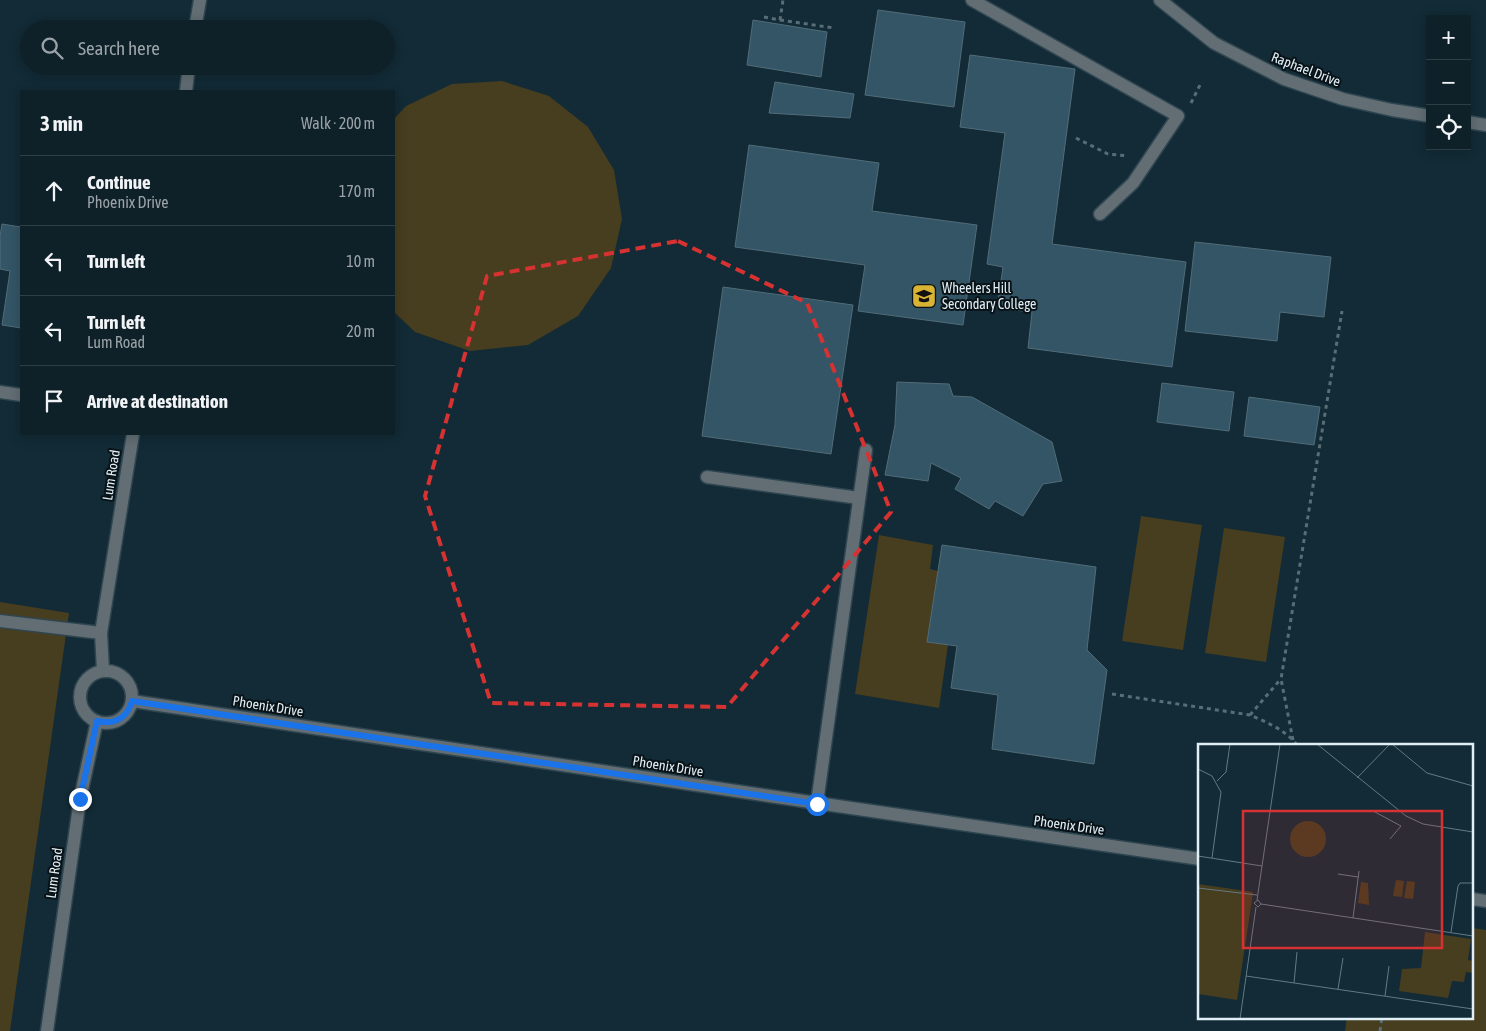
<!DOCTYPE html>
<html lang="en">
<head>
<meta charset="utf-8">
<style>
  body { margin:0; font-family:"Asap Condensed",sans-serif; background:#1c2d34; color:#f1f3f6 }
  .controls { position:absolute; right:15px; top:15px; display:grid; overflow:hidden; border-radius:0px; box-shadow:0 2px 12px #0003 }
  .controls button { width:45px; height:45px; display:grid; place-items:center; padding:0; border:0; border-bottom:1px solid #2e3e45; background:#0e2028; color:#f1f3f6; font:25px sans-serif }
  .stop { position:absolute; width:15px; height:15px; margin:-11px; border:4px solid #1a73e8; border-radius:50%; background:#fff }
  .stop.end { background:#1a73e8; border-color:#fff; box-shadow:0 1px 5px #0008 }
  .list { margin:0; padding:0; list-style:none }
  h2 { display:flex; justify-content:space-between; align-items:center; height:65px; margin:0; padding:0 20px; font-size:21px }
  h2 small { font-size:16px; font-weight:400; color:#9ba3a8 }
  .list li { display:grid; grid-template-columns:32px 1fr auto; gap:15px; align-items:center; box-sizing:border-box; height:70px; padding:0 20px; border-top:1px solid #2e3e45 }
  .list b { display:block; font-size:19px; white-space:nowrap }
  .list p { margin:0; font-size:16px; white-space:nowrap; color:#9ba3a8 }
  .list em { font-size:16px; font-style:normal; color:#9ba3a8 }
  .icon { flex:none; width:28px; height:28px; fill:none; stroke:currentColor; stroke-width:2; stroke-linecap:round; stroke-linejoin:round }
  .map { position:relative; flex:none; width:1486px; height:1031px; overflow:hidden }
  .search { position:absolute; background:#0e2028; box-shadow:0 2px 12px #0003; left:20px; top:20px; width:375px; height:55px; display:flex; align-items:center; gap:12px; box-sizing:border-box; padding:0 18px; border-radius:28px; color:#9ba3a8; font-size:19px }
  .panel { position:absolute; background:#0e2028; box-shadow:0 2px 12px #0003; left:20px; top:90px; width:375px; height:345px; border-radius:0px }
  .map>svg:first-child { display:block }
  .green { fill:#473d1f }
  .building { fill:#356; stroke:#526c79 }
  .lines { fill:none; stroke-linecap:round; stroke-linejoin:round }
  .service-casing { stroke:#2f4651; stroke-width:15 }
  .minor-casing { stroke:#2f4651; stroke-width:15 }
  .tertiary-casing { stroke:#2f4651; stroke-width:15 }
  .path { stroke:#586e77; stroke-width:3; stroke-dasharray:4 4; stroke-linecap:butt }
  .service { stroke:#626e74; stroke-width:12 }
  .minor { stroke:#626e74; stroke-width:12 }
  .tertiary { stroke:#626e74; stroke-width:12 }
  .route { stroke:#1a73e8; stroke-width:6 }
  .marked { fill:none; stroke:#d63232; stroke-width:4; stroke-dasharray:10 6; stroke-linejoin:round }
  .labels { text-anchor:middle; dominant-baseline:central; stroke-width:4; stroke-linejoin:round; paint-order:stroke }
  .street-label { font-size:14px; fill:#e0eff6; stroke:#081217 }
  .poi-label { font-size:14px; fill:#e0eff6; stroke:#081217; text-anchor:start }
  .inset-road { fill:none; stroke:#647983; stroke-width:1 }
  .view { fill:#d63232; fill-opacity:0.15; stroke:#d63232; stroke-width:2.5 }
  .inset-edge { fill:none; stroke:#e0eff6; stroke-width:2.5 }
</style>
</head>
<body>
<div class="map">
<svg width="1486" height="1031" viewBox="0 0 1486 1031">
  <rect width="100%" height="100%" fill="#122b36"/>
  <path class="green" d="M 502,81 L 549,96 L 588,127 L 614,170 L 622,219 L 611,268 L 578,316 L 528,345 L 470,351 L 415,332 L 394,312 L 394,119 L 406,106 L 452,84 Z
    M 1141,516 L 1202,525 L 1183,650 L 1122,641 Z
    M 1224,528 L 1285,537 L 1266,662 L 1205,653 Z
    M 879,535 L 933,545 L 930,569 L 938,571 L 928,642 L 948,645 L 939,708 L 855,694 Z
    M 0,602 L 69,613 L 10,1031 L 0,1031 Z
    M 1472,928 L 1486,930 L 1486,1031 L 1345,1031 L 1347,1017 L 1472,1017 Z"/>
  <path class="building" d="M 878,10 L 965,22 L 954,107 L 865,95 Z
    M 753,20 L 827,32 L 821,77 L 747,65 Z
    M 970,55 L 1075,69 L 1052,244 L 1186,262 L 1172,367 L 1028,348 L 1032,312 L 997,308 L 1003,267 L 987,264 L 1005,133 L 960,127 Z
    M 775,82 L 854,94 L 850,118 L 769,113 Z
    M 749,145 L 879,163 L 872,211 L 977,225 L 963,325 L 858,311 L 865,265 L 735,247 Z
    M 2,224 L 21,227 L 21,328 L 2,325 L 10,271 L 0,269 L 0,236 Z
    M 1195,242 L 1331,257 L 1324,317 L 1280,312 L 1277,341 L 1185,331 Z
    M 723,287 L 853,305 L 831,454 L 702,436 Z
    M 897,382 L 949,384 L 953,396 L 972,397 L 1052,442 L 1062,481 L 1043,484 L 1023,516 L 995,501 L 989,509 L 955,489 L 961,478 L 931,463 L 928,481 L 885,475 L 895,425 Z
    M 1162,383 L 1234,392 L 1229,431 L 1157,422 Z
    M 1249,397 L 1320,407 L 1314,445 L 1244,436 Z
    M 942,545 L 1096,567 L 1087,650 L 1107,670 L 1094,764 L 992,749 L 998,695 L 951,688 L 957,646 L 927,642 Z"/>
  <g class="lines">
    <defs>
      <path id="service" d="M 972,0 L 1178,116 L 1133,183 L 1100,214
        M 707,477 L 859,498
        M 0,621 L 101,633
        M 817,803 L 866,450"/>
      <path id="minor" d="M 1160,0 L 1214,43 L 1284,79 L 1343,99 L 1392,110 L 1430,116
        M 1467,122 L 1486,125
        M 0,392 L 21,395
        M 817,803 L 1200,859
        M 1472,899 L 1486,901"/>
      <path id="tertiary" d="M 195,29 L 200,0
        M 186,91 L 189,66
        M80 697a26 26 0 1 1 52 0a26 26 0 1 1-52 0Z
        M 103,671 L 101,633 L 133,434
        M 132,701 L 817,803
        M 47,1031 L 80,799 L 97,721"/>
    </defs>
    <use href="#service" class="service-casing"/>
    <use href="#minor" class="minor-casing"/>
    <use href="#tertiary" class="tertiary-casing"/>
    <path class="path" d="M 764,17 L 780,20 L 783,0
      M 780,20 L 834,28
      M 1191,103 L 1201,83
      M 1076,138 L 1108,154 L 1128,156
      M 1112,694 L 1250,715 C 1266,722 1286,730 1297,745
      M 1250,715 L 1280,680
      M 1293,740 L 1281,679 L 1342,311
      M 1380,1031 L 1382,1017"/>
    <use href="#service" class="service"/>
    <use href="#minor" class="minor"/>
    <use href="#tertiary" class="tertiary"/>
  </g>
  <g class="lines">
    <path class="route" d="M 80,799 L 97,721 C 115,725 127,718 132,701 L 817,804"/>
  </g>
  <path class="marked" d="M 678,241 L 807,303 L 891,512 L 727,707 L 491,703 L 425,496 L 487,276 Z"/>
  <defs>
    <symbol id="school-square" viewBox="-11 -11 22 22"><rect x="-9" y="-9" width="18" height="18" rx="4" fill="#d9b334" stroke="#081217"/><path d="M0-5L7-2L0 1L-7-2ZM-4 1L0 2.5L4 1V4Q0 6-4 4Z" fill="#111"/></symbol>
  </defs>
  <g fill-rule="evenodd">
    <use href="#school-square" x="910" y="282" width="28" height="28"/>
  </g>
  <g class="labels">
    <g class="street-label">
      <text transform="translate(1306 69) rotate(21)">Raphael Drive</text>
      <text transform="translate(111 475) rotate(-81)">Lum Road</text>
      <text transform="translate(268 706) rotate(9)">Phoenix Drive</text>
      <text transform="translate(668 766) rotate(9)">Phoenix Drive</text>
      <text transform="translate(1069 825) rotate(8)">Phoenix Drive</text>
      <text transform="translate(54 873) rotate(-82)">Lum Road</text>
    </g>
    <g class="poi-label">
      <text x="942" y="288">Wheelers Hill<tspan x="942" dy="16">Secondary College</tspan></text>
    </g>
  </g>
  <g transform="translate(1198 744)">
    <rect width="275" height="275" fill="#122b36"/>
    <path d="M92 95a18 18 0 1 1 36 0a18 18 0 1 1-36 0ZM 198,136 L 206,137 L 204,153 L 195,152 ZM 209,137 L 217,138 L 215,155 L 206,154 ZM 163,138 L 170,139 L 171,161 L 160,159 ZM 0,140 L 55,148 L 39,256 L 0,250 ZM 227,188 L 273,195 L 270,216 L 275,217 L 275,229 L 268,228 L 266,238 L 254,237 L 250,254 L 201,247 L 204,225 L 223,224 Z" fill="#473d1f"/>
    <path class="inset-road" d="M 119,0 L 208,72 L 225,80 L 275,88M 194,0 L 229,29 L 275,42M 0,25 L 14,32 L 23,48 L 14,114M 159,34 L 192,0M 19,37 L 28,28 L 32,0M 175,67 L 203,82 L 192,95M 0,112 L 64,122M 140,130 L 160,133M 0,144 L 59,151M 59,156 L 82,0M 63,160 L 60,163 L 56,159 L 60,156 L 63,160 L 275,192M 155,174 L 161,127M 253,188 L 260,142 L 262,139 L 275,139M 48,232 L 275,265M 96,239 L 99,208M 140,245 L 145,214M 187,252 L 191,222M 42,275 L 58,163"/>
    <path class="view" d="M 45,67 L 244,67 L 244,204 L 45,204 Z"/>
    <rect width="275" height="275" class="inset-edge"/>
  </g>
</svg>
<div class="controls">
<button>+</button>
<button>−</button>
<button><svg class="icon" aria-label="locate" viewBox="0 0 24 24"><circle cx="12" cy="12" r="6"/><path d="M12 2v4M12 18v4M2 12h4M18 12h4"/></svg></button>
</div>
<div class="stop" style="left:817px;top:804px"></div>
<div class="stop end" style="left:80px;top:799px"></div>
<div class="search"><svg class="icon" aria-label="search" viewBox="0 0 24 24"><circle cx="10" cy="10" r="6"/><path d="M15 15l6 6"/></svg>Search here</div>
<section class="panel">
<h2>3 min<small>Walk · 200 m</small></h2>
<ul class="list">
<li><svg class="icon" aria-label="ahead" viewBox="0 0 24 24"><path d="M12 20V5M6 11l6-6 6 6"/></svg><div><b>Continue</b><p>Phoenix Drive</p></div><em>170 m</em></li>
<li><svg class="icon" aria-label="left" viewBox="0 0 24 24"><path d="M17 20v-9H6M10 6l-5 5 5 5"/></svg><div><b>Turn left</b></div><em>10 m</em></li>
<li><svg class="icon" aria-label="left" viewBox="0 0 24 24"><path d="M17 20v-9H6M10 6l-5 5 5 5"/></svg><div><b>Turn left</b><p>Lum Road</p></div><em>20 m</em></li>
<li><svg class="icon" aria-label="arrive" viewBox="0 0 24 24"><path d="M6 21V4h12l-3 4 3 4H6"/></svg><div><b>Arrive at destination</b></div></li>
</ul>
</section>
</div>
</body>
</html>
